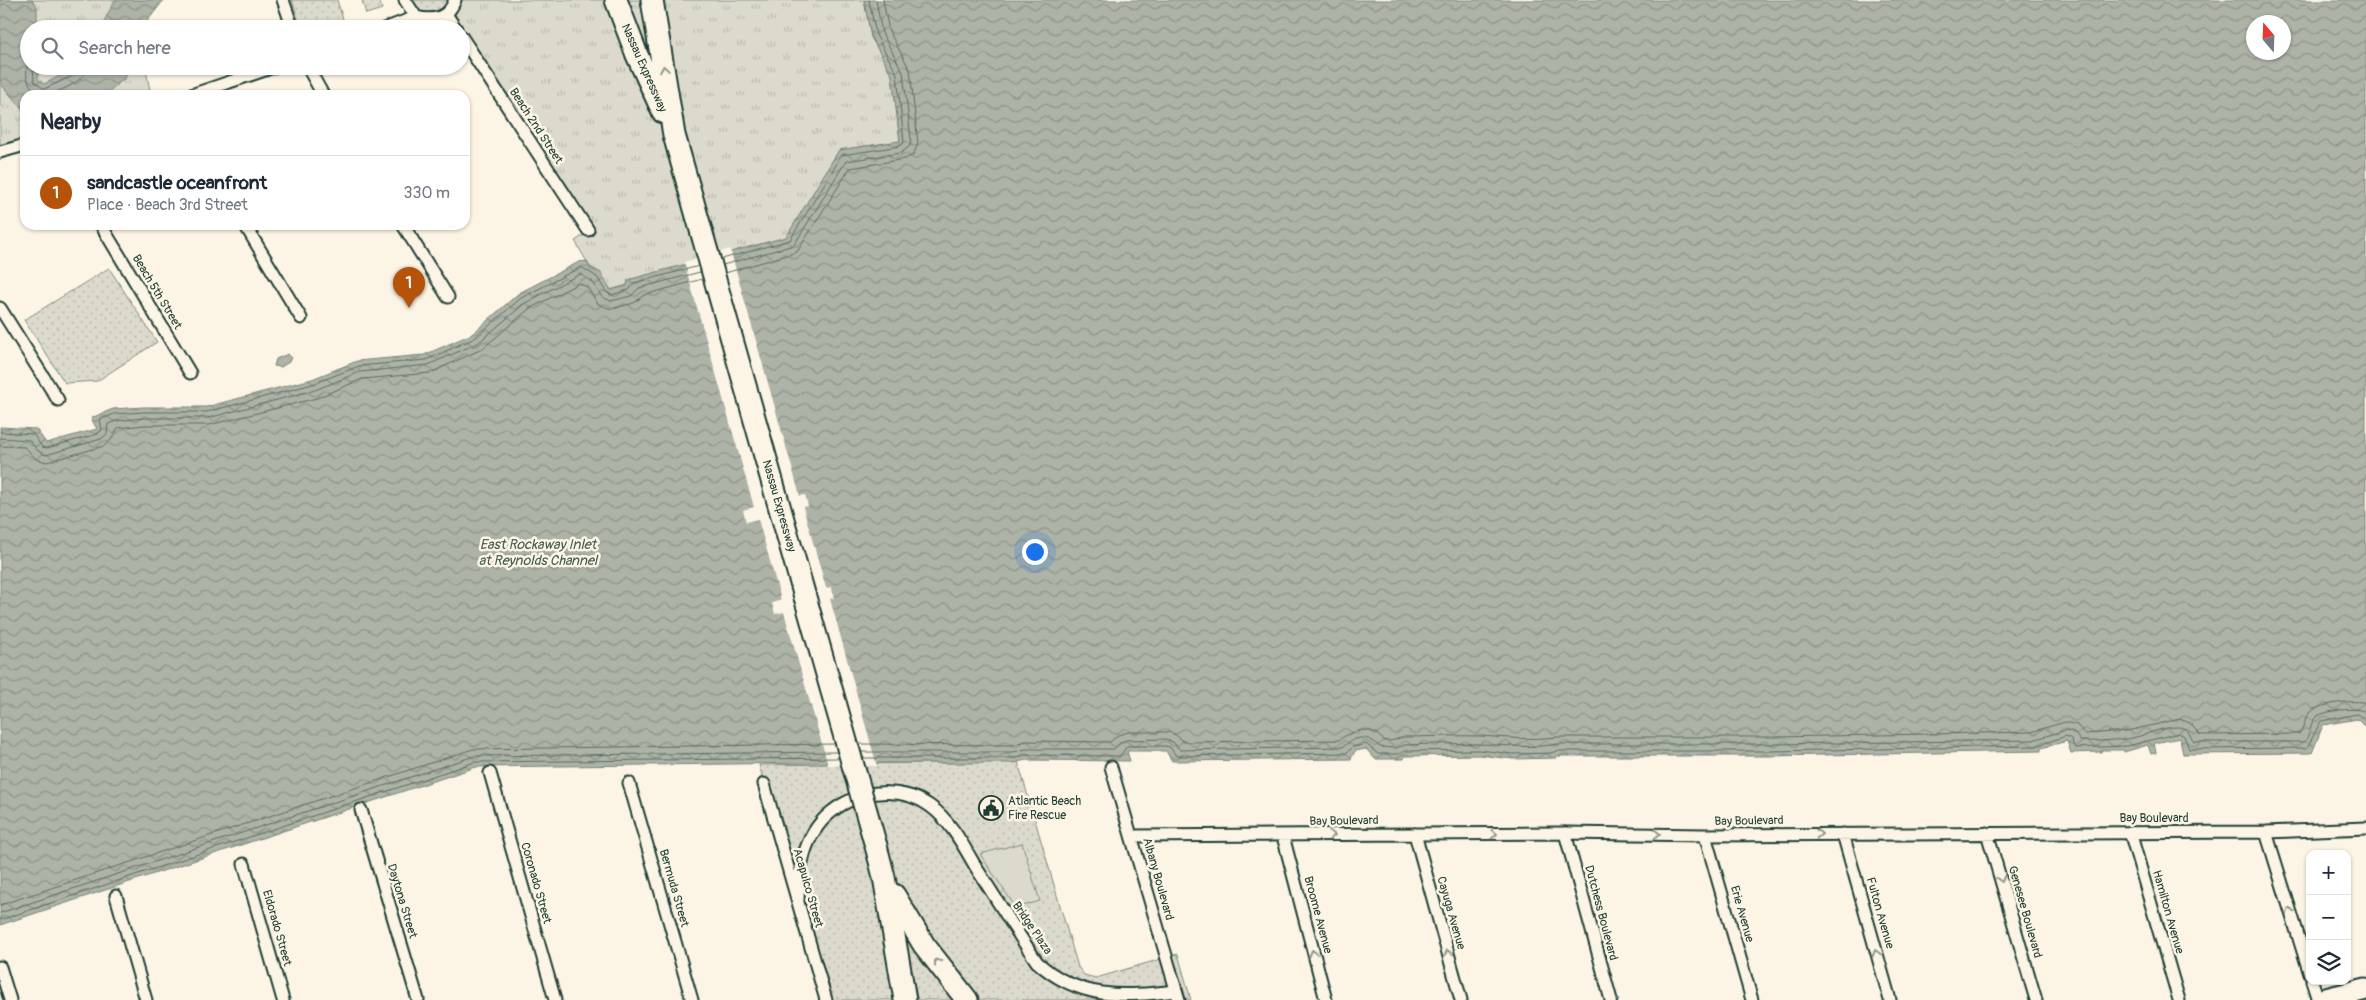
<!DOCTYPE html>
<html lang="en">
<head>
<meta charset="utf-8">
<style>
  body { margin:0; font-family:Pangolin,sans-serif; background:#f2f2f3; color:#1f2937 }
  .controls { position:absolute; right:15px; bottom:15px; display:grid; overflow:hidden; border-radius:10px; box-shadow:0 1px 4px #0004 }
  .controls button { width:45px; height:45px; display:grid; place-items:center; padding:0; border:0; border-bottom:1px solid #e0e1e3; background:#fff; color:#1f2937; font:25px sans-serif }
  .compass { position:absolute; left:2246px; top:15px; width:45px; height:45px; border-radius:50%; background:#fff; box-shadow:0 1px 4px #0004; rotate:341deg }
  .you { position:absolute; left:1034px; top:551px; width:18px; height:18px; margin:-12px; border:4px solid #fff; border-radius:50%; background:#1a73e8; box-shadow:0 0 0 8px #1a73e833 }
  .badge { display:grid; place-items:center; width:32px; height:32px; border-radius:50%; background:#b45309; color:#fff; font-size:16px; font-weight:700 }
  .pin { position:absolute; translate:-50% -41px; filter:drop-shadow(0 1px 2px #0008) }
  .pin::after { content:''; position:absolute; top:26px; width:18px; height:15px; background:inherit; clip-path:polygon(0 0,100% 0,50% 100%) }
  .list { margin:0; padding:0; list-style:none }
  h2 { display:flex; justify-content:space-between; align-items:center; height:65px; margin:0; padding:0 20px; font-size:21px }
  h2 small { font-size:16px; font-weight:400; color:#747a83 }
  .list li { display:grid; grid-template-columns:32px 1fr auto; gap:15px; align-items:center; box-sizing:border-box; height:75px; padding:0 20px; border-top:1px solid #e0e1e3 }
  .list b { display:block; font-size:19px; white-space:nowrap }
  .list p { margin:0; font-size:16px; white-space:nowrap; color:#747a83 }
  .list em { font-size:16px; font-style:normal; color:#747a83 }
  .icon { flex:none; width:28px; height:28px; fill:none; stroke:currentColor; stroke-width:2; stroke-linecap:round; stroke-linejoin:round }
  .map { position:relative; flex:none; width:2366px; height:1000px; overflow:hidden }
  .search { position:absolute; background:#fff; box-shadow:0 1px 4px #0004; left:20px; top:20px; width:450px; height:55px; display:flex; align-items:center; gap:12px; box-sizing:border-box; padding:0 18px; border-radius:28px; color:#747a83; font-size:19px }
  .panel { position:absolute; background:#fff; box-shadow:0 1px 4px #0004; left:20px; top:90px; width:450px; height:140px; border-radius:15px }
  .map>svg:first-child { display:block }
  .grass { fill:url(#grass-dots); stroke:#7e8c80 }
  .park { fill:url(#park-tufts); stroke:#7e8c80 }
  .pitch { fill:#dcdacc; stroke:#7e8c80 }
  .water { fill:url(#water-waves); stroke:#758479; fill-rule:evenodd }
  .pier { fill:#fcf5e5 }
  .lines { fill:none; stroke-linecap:round; stroke-linejoin:round }
  .shore { stroke:#586c62; stroke-width:1 }
  .street-casing { stroke:#1f3d34; stroke-width:15 }
  .highway-casing { stroke:#1f3d34; stroke-width:25 }
  .street { stroke:#fcf5e5; stroke-width:11 }
  .highway { stroke:#fcf5e5; stroke-width:21 }
  .highway-bridge-casing { stroke:#1f3d34; stroke-width:25; stroke-linecap:butt }
  .highway-bridge { stroke:#fcf5e5; stroke-width:21 }
  .oneway { stroke:#8e998c }
  .labels { text-anchor:middle; dominant-baseline:central; stroke-width:5; stroke-linejoin:round; paint-order:stroke }
  .street-label { font-size:12px; fill:#1f3d34; stroke:#fcf5e5 }
  .poi-label { font-size:12px; fill:#1f3d34; stroke:#fcf5e5; text-anchor:start }
  .water-label { font-size:14px; font-style:italic; fill:#435a51; stroke:#fcf5e5 }
</style>
</head>
<body>
<div class="map">
<svg width="2366" height="1000" viewBox="0 0 2366 1000">
  <defs>
    <pattern id="grass-dots" width="8" height="8" patternUnits="userSpaceOnUse" patternTransform="scale(1.25)"><rect width="8" height="8" fill="#dcdacc"/><path d="M2 2h.1M6 6h.1" fill="none" stroke="#bcbcb0" stroke-width="1.8" stroke-linecap="round"/></pattern>
    <pattern id="park-tufts" width="24" height="20" patternUnits="userSpaceOnUse" patternTransform="scale(1.25)"><rect width="24" height="20" fill="#dcdacc"/><path d="M3 7l-1-3M5 7V3M7 7l1-3M15 17l-1-3M17 17v-4M19 17l1-3" fill="none" stroke="#bcbcb0"/></pattern>
    <pattern id="water-waves" width="16" height="10" patternUnits="userSpaceOnUse" patternTransform="scale(1.25)"><rect width="16" height="10" fill="#aeb3a7"/><path d="M0 5q4-4 8 0t8 0" fill="none" stroke="#8d9389"/></pattern>
  </defs>
  <rect width="100%" height="100%" fill="#fcf5e5"/>
  <filter id="ink" filterUnits="userSpaceOnUse"><feTurbulence type="fractalNoise" baseFrequency=".02" numOctaves="2"/><feDisplacementMap in="SourceGraphic" scale="10" xChannelSelector="R" yChannelSelector="G"/><feConvolveMatrix kernelMatrix="1 2 1 2 8 2 1 2 1" color-interpolation-filters="sRGB"/></filter>
  <g filter="url(#ink)">
    <path class="grass" d="M 292,0 L 337,0 L 346,29 L 301,29 Z
      M 362,0 L 379,0 L 382,9 L 366,14 Z
      M 405,0 L 455,0 L 452,7 L 422,19 Z
      M 109,268 L 157,342 L 97,381 L 65,383 L 24,320 Z
      M 1018,762 L 1078,967 L 1084,975 L 1096,978 L 1178,954 L 1191,1000 L 826,1000 L 759,765 Z"/>
    <path class="park" d="M 0,0 L 164,0 L 141,29 L 29,29 L 29,66 L 145,66 L 151,95 L 25,95 L 25,145 L 0,152 Z
      M 455,0 L 864,0 L 871,37 L 892,75 L 900,141 L 839,150 L 787,237 L 628,280 L 627,285 L 610,290 L 601,273 L 590,267 L 575,241 L 587,233 L 455,16 L 452,7 Z"/>
    <path class="pitch" d="M 1022,843 L 1040,901 L 1016,908 L 980,854 Z"/>
    <path class="water" d="M 0,0 L 32,0 L 37,6 L 37,29 L 29,29 L 29,66 L 38,66 L 38,79 L 44,84 L 80,66 L 131,66 L 125,78 L 104,95 L 25,95 L 25,112 L 0,83 Z
      M 115,0 L 162,0 L 141,29 L 100,29 Z
      M 864,0 L 2366,0 L 2366,728 L 2357,719 L 2323,725 L 2312,753 L 2183,754 L 2180,738 L 2154,743 L 2156,753 L 2151,754 L 2148,745 L 2124,752 L 2124,750 L 2102,750 L 2101,752 L 2071,753 L 2067,741 L 2041,748 L 2041,751 L 1767,756 L 1556,756 L 1556,758 L 1513,759 L 1479,755 L 1404,756 L 1404,759 L 1375,759 L 1366,749 L 1355,751 L 1351,759 L 1172,761 L 1166,751 L 1127,751 L 1130,761 L 1026,760 L 1014,763 L 816,763 L 476,767 L 0,925 L 0,427 L 36,429 L 46,443 L 97,429 L 91,418 L 113,409 L 143,407 L 206,407 L 312,379 L 357,361 L 424,355 L 472,334 L 519,293 L 579,262 L 586,261 L 590,267 L 601,273 L 611,290 L 627,286 L 628,280 L 786,237 L 839,150 L 900,141 L 892,75 L 871,37 ZM 2254,22 L 2284,22 L 2284,52 L 2254,52 Z
      M 288,354 L 291,357 L 289,362 L 281,367 L 274,366 L 276,359 Z"/>
    <path class="pier" d="M 730,249 L 800,496 L 805,495 L 808,506 L 803,507 L 826,588 L 831,587 L 834,598 L 830,599 L 877,766 L 828,765 L 784,612 L 775,614 L 772,603 L 781,600 L 758,519 L 746,522 L 743,510 L 754,507 L 684,262 Z"/>
    <g class="lines">
      <path class="shore" d="M 29,61 C 23,74 28,90 43,95 C 56,94 87,81 88,66
        M 33,66 L 34,81 L 44,89 L 79,73 L 82,66
        M 722,259 L 790,240 L 842,155 L 900,146 L 904,143 L 897,74 L 876,35 L 869,0
        M 723,265 L 794,245 L 846,161 L 901,153 L 910,146 L 911,139 L 903,72 L 882,33 L 876,0
        M 725,273 L 797,252 L 850,168 L 905,159 L 913,155 L 918,144 L 910,70 L 889,31 L 883,0
        M 0,432 L 33,434 L 42,447 L 47,448 L 98,434 L 102,429 L 100,420 L 114,414 L 143,412 L 207,412 L 313,384 L 359,366 L 426,360 L 475,338 L 521,298 L 581,267 L 597,277 L 606,292 L 611,295 L 629,290 L 634,283 L 699,266
        M 0,438 L 29,440 L 38,451 L 46,455 L 101,439 L 107,434 L 108,424 L 116,421 L 143,418 L 208,418 L 315,390 L 360,372 L 428,365 L 478,343 L 525,303 L 580,274 L 592,281 L 602,297 L 611,301 L 631,296 L 639,288 L 700,272
        M 0,446 L 25,447 L 36,459 L 47,462 L 104,446 L 111,440 L 118,428 L 144,425 L 209,425 L 317,398 L 362,379 L 430,373 L 482,349 L 529,309 L 579,283 L 587,287 L 598,304 L 611,309 L 634,303 L 644,295 L 702,279
        M 859,744 L 1012,745 L 1025,741 L 1110,742 L 1118,735 L 1128,732 L 1168,732 L 1176,735 L 1184,742 L 1339,740 C 1348,733 1363,727 1374,732 C 1378,734 1380,738 1384,740 C 1390,743 1398,738 1404,737 C 1429,737 1455,735 1481,736 C 1508,738 1530,740 1557,737 L 1774,737 L 2031,732 L 2065,722 L 2077,725 L 2085,734 L 2127,731 L 2180,719 L 2190,723 L 2200,735 L 2299,734 C 2304,729 2304,719 2309,713 C 2317,704 2355,699 2366,703
        M 861,752 L 1013,752 L 1026,749 L 1114,749 L 1121,742 L 1126,740 L 1165,739 L 1173,742 L 1180,750 L 1343,747 C 1356,735 1368,735 1380,747 L 1396,748 L 1405,745 C 1429,744 1454,743 1479,744 C 1506,745 1531,749 1557,744 L 1772,744 L 2033,740 L 2066,730 L 2074,732 L 2080,741 C 2095,742 2111,740 2126,739 C 2141,738 2169,723 2183,728 C 2190,730 2190,738 2194,742 L 2304,742 C 2311,735 2309,723 2316,717 C 2323,711 2358,706 2366,712
        M 863,758 L 1013,758 L 1026,755 L 1120,756 L 1127,746 L 1165,746 L 1170,747 L 1176,756 L 1346,753 L 1353,747 L 1366,744 L 1378,754 L 1398,754 L 1405,751 L 1479,750 L 1513,754 L 1551,753 L 1557,751 L 1771,751 L 2036,746 L 2066,736 L 2071,739 L 2075,748 L 2127,746 L 2179,733 L 2184,736 L 2189,749 L 2307,748 L 2321,721 L 2357,714 L 2366,721
        M 0,905 L 473,749 L 835,744
        M 0,913 L 474,756 L 837,752
        M 0,920 L 475,762 L 839,758"/>
      <defs>
        <path id="street" d="M 283,0 L 293,29
          M 405,0 L 416,17 C 434,21 448,19 455,0
          M 446,14 L 456,29
          M 384,29 L 416,17
          M 461,36 L 588,230
          M 307,66 L 323,95
          M 191,95 L 277,66
          M 0,152 L 25,145
          M 101,225 L 190,373
          M 245,225 L 301,318
          M 403,225 L 448,297
          M 0,308 L 58,400
          M 1111,767 L 1179,1000
          M 490,773 L 555,1000
          M 629,783 L 692,1000
          M 764,784 L 826,1000
          M 361,810 L 418,1000
          M 2130,832 L 2179,1000
          M 2266,832 L 2310,974
          M 1565,833 L 1611,1000
          M 1987,833 L 2036,1000
          M 1415,834 L 1461,1000
          M 1843,834 L 1890,1000
          M 1705,835 L 1752,1000
          M 1131,836 L 1565,833 L 1705,835 L 2266,832 L 2366,828
          M 1283,836 L 1326,1000
          M 244,864 L 283,1000
          M 116,896 L 146,1000
          M 798,901 C 799,862 806,825 843,804 C 869,789 905,788 930,806 C 951,821 964,847 977,869 C 997,900 1016,931 1037,962 C 1079,1000 1122,997 1176,991
          M 0,967 L 10,1000
          M 2312,981 L 2318,1000"/>
        <path id="highway" d="M 616,0 L 637,55 L 663,112
          M 652,0 L 674,135 L 805,597
          M 876,846 L 884,877 L 905,1000
          M 894,895 L 924,945 L 967,1000
          M 2322,1000 L 2366,989"/>
      </defs>
      <use href="#street" class="street-casing"/>
      <use href="#highway" class="highway-casing"/>
      <use href="#street" class="street"/>
      <use href="#highway" class="highway"/>
      <defs>
        <path id="highway-bridge" d="M 805,597 L 876,846"/>
      </defs>
      <use href="#highway-bridge" class="highway-bridge-casing"/>
      <use href="#highway-bridge" class="highway-bridge"/>
    </g>
    <defs><path id="oneway-chevron" d="M-2-3.5L2.5 0L-2 3.5" fill="none" stroke-width="1.6" stroke-linecap="round" stroke-linejoin="round" transform="scale(1.25)"/></defs>
    <g class="oneway">
      <use href="#oneway-chevron" transform="translate(664 69) rotate(-99)"/>
      <use href="#oneway-chevron" transform="translate(1494 834) rotate(-1)"/>
      <use href="#oneway-chevron" transform="translate(1657 834) rotate(1)"/>
      <use href="#oneway-chevron" transform="translate(1819 834) rotate(-1)"/>
      <use href="#oneway-chevron" transform="translate(1332 835) rotate(-1)"/>
      <use href="#oneway-chevron" transform="translate(2001 879) rotate(74)"/>
      <use href="#oneway-chevron" transform="translate(2290 911) rotate(-107)"/>
      <use href="#oneway-chevron" transform="translate(1313 953) rotate(-105)"/>
      <use href="#oneway-chevron" transform="translate(1448 953) rotate(-106)"/>
      <use href="#oneway-chevron" transform="translate(1876 953) rotate(-106)"/>
      <use href="#oneway-chevron" transform="translate(937 962) rotate(-127)"/>
    </g>
  </g>
  <defs>
    <symbol id="civic-ring" viewBox="-11 -11 22 22"><circle r="9.5" fill="#fcf5e5" stroke="#1f3d34" stroke-width="1.5"/><path d="M-.6-6.5H3V-4.5H.6V-3L4-1V1h2V6H-6V1h2V-1L-.6-3ZM-1.2 2.5V6h2.4V2.5Z" fill="#1f3d34"/></symbol>
  </defs>
  <g fill-rule="evenodd">
    <use href="#civic-ring" x="977" y="794" width="28" height="28"/>
  </g>
  <g class="labels">
    <g class="street-label">
      <text transform="translate(644 68) rotate(66)">Nassau Expressway</text>
      <text transform="translate(536 126) rotate(57)">Beach 2nd Street</text>
      <text transform="translate(157 292) rotate(59)">Beach 5th Street</text>
      <text transform="translate(779 506) rotate(74)">Nassau Expressway</text>
      <text x="2154" y="818">Bay Boulevard</text>
      <text transform="translate(1344 821) rotate(-1)">Bay Boulevard</text>
      <text transform="translate(1749 821) rotate(-1)">Bay Boulevard</text>
      <text transform="translate(1158 879) rotate(74)">Albany Boulevard</text>
      <text transform="translate(536 883) rotate(74)">Coronado Street</text>
      <text transform="translate(674 888) rotate(74)">Bermuda Street</text>
      <text transform="translate(808 888) rotate(74)">Acapulco Street</text>
      <text transform="translate(402 901) rotate(73)">Daytona Street</text>
      <text transform="translate(2025 912) rotate(74)">Genesee Boulevard</text>
      <text transform="translate(2168 912) rotate(74)">Hamilton Avenue</text>
      <text transform="translate(1451 913) rotate(74)">Cayuga Avenue</text>
      <text transform="translate(1601 913) rotate(75)">Dutchess Boulevard</text>
      <text transform="translate(1880 913) rotate(74)">Fulton Avenue</text>
      <text transform="translate(1742 914) rotate(74)">Erie Avenue</text>
      <text transform="translate(1318 915) rotate(75)">Broome Avenue</text>
      <text transform="translate(277 928) rotate(74)">Eldorado Street</text>
      <text transform="translate(1032 928) rotate(56)">Bridge Plaza</text>
    </g>
    <g class="poi-label">
      <text x="1008" y="801">Atlantic Beach<tspan x="1008" dy="14">Fire Rescue</tspan></text>
    </g>
    <g class="water-label">
      <text x="538" y="544">East Rockaway Inlet<tspan x="538" dy="16">at Reynolds Channel</tspan></text>
    </g>
  </g>
</svg>
<div class="controls">
<button>+</button>
<button>−</button>
<button><svg class="icon" aria-label="layers" viewBox="0 0 24 24"><path d="M12 4l9 5-9 5-9-5zM3 14l9 5 9-5"/></svg></button>
</div>
<svg class="compass" viewBox="-18 -18 36 36"><path d="M0-13l5 13h-10z" fill="#e53935"/><path d="M0 13l5-13h-10z" fill="#747a83"/></svg>
<div class="you"></div>
<div class="pin badge" style="left:409px;top:308px">1</div>
<div class="search"><svg class="icon" aria-label="search" viewBox="0 0 24 24"><circle cx="10" cy="10" r="6"/><path d="M15 15l6 6"/></svg>Search here</div>
<section class="panel">
<h2>Nearby<small></small></h2>
<ul class="list">
<li><span class="badge">1</span><div><b>sandcastle oceanfront</b><p>Place · Beach 3rd Street</p></div><em>330 m</em></li>
</ul>
</section>
</div>
</body>
</html>
